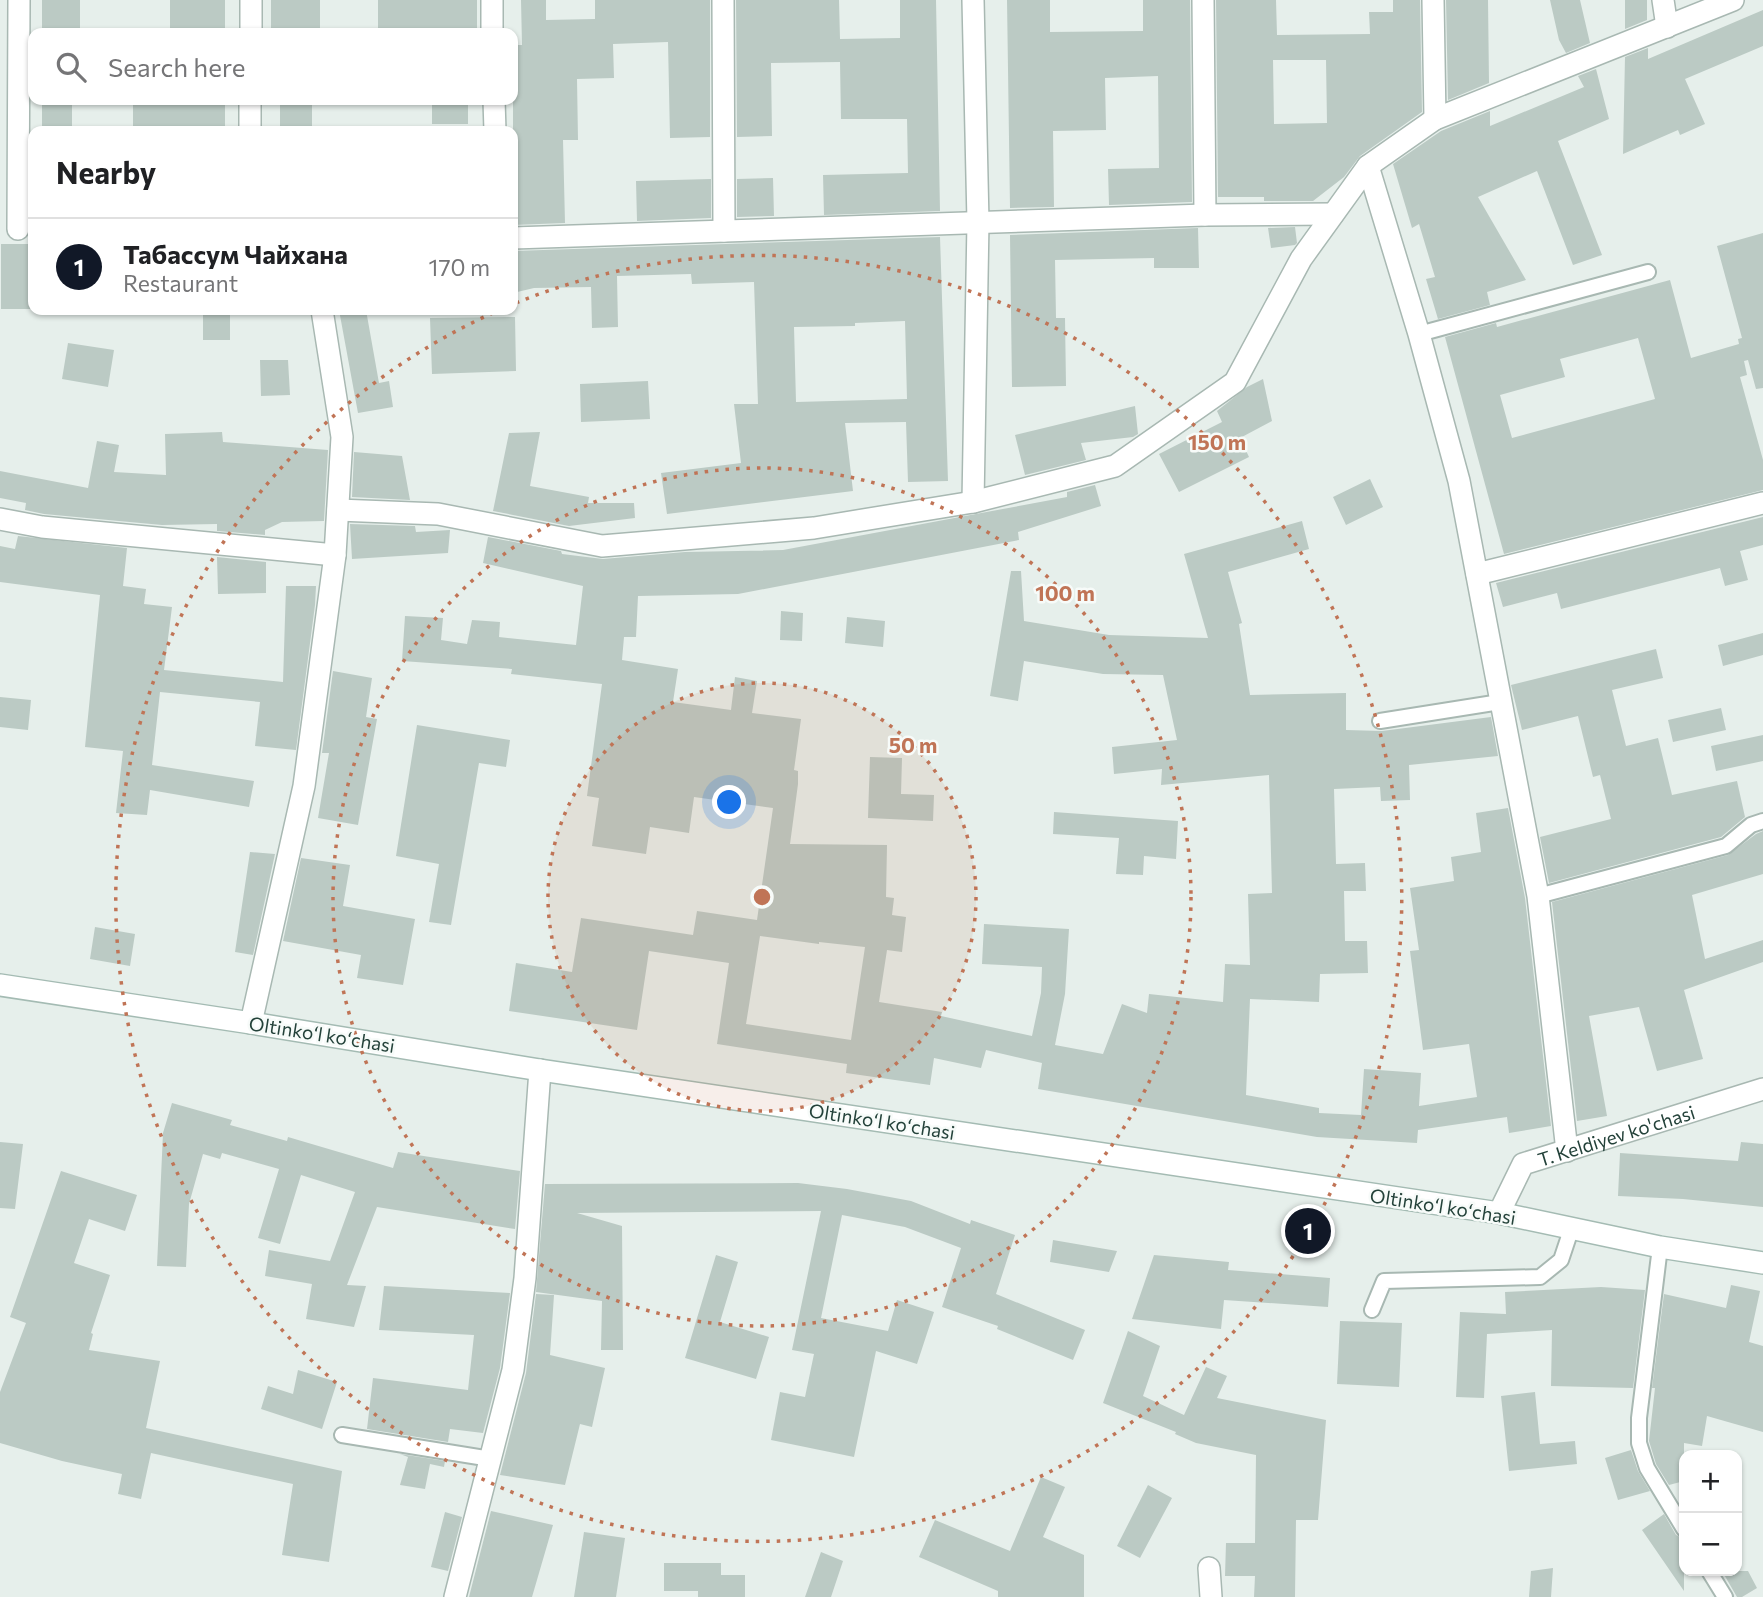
<!DOCTYPE html>
<html lang="en">
<head>
<meta charset="utf-8">
<style>
  body { margin:0; font-family:Commissioner,sans-serif; background:#f6f6f6; color:#202124 }
  .controls { position:absolute; right:21px; bottom:21px; display:grid; overflow:hidden; border-radius:14px; box-shadow:0 2px 5px #0004 }
  .controls button { width:63px; height:63px; display:grid; place-items:center; padding:0; border:0; border-bottom:2px solid #e0e0e0; background:#fff; color:#202124; font:35px sans-serif }
  .you { position:absolute; left:730px; top:803px; width:24px; height:24px; margin:-18px; border:5px solid #fff; border-radius:50%; background:#1a73e8; box-shadow:0 0 0 10px #1a73e833 }
  .badge { display:grid; place-items:center; width:46px; height:46px; border-radius:50%; background:#111827; color:#fff; font-size:23px; font-weight:700 }
  .pin { position:absolute; translate:-50% -50%; border:4px solid #fff; box-shadow:0 2px 7px #0006 }
  .list { margin:0; padding:0; list-style:none }
  h2 { display:flex; justify-content:space-between; align-items:center; height:91px; margin:0; padding:0 28px; font-size:30px }
  h2 small { font-size:23px; font-weight:400; color:#757577 }
  .list li { display:grid; grid-template-columns:46px 1fr auto; gap:21px; align-items:center; box-sizing:border-box; height:98px; padding:0 28px; border-top:2px solid #e0e0e0 }
  .list b { display:block; font-size:26px; white-space:nowrap }
  .list p { margin:0; font-size:23px; white-space:nowrap; color:#757577 }
  .list em { font-size:23px; font-style:normal; color:#757577 }
  .icon { flex:none; width:38px; height:38px; fill:none; stroke:currentColor; stroke-width:2; stroke-linecap:round; stroke-linejoin:round }
  .map { position:relative; flex:none; width:1763px; height:1597px; overflow:hidden }
  .search { position:absolute; background:#fff; box-shadow:0 2px 5px #0004; left:28px; top:28px; width:490px; height:77px; display:flex; align-items:center; gap:18px; box-sizing:border-box; padding:0 24px; border-radius:14px; color:#757577; font-size:26px }
  .panel { position:absolute; background:#fff; box-shadow:0 2px 5px #0004; left:28px; top:126px; width:490px; height:189px; border-radius:14px }
  .map>svg:first-child { display:block }
  .building { fill:#bbcac4; fill-rule:evenodd }
  .lines { fill:none; stroke-linecap:round; stroke-linejoin:round }
  .service-casing { stroke:#a8b8b2; stroke-width:18 }
  .minor-casing { stroke:#a8b8b2; stroke-width:24 }
  .secondary-casing { stroke:#a4bbb3; stroke-width:24 }
  .service { stroke:#fff; stroke-width:14 }
  .minor { stroke:#fff; stroke-width:21 }
  .secondary { stroke:#fff; stroke-width:21 }
  .ring { fill:none; stroke:#c07456; stroke-width:3.5; stroke-dasharray:3.5 7 }
  .labels { text-anchor:middle; dominant-baseline:central; stroke-width:5; stroke-linejoin:round; paint-order:stroke }
  .street-label { font-size:19px; fill:#24423a; stroke:#f7fbf9 }
  .centre { fill:#c07456; stroke:#f7fbf9; stroke-width:3.5 }
  .ring-label { font-size:21px; text-anchor:middle; font-weight:bold; fill:#c07456; stroke:#f7fbf9; stroke-width:5; stroke-linejoin:round; paint-order:stroke }
</style>
</head>
<body>
<div class="map">
<svg width="1763" height="1597" viewBox="0 0 1763 1597">
  <rect width="100%" height="100%" fill="#e6efeb"/>
  <path class="building" d="M 42,0 L 80,0 L 80,33 L 42,33 Z
    M 170,0 L 225,0 L 225,33 L 170,33 Z
    M 271,0 L 320,0 L 320,33 L 271,33 Z
    M 378,0 L 477,0 L 477,33 L 378,33 Z
    M 521,0 L 546,0 L 546,20 L 595,19 L 595,0 L 710,0 L 710,137 L 670,138 L 668,42 L 613,44 L 614,78 L 577,79 L 578,140 L 563,140 L 565,223 L 513,225 L 513,45 L 522,45 Z
    M 736,0 L 839,0 L 840,39 L 900,38 L 900,0 L 936,0 L 940,211 L 824,215 L 823,175 L 908,173 L 907,119 L 841,119 L 840,62 L 771,63 L 772,136 L 737,137 Z
    M 1007,0 L 1050,0 L 1050,32 L 1143,31 L 1143,0 L 1190,0 L 1192,202 L 1109,205 L 1108,169 L 1159,168 L 1158,76 L 1105,78 L 1106,130 L 1053,131 L 1054,207 L 1010,208 Z
    M 1216,0 L 1276,0 L 1277,35 L 1370,34 L 1369,12 L 1393,12 L 1393,0 L 1420,0 L 1422,112 L 1360,156 L 1344,177 L 1313,201 L 1264,201 L 1264,197 L 1218,197 ZM 1273,60 L 1326,60 L 1327,123 L 1274,124 Z
    M 1446,0 L 1488,0 L 1489,83 L 1448,100 Z
    M 1550,0 L 1580,0 L 1590,43 L 1566,53 L 1559,40 Z
    M 1625,0 L 1647,0 L 1647,20 L 1625,29 Z
    M 1763,10 L 1763,46 L 1685,79 L 1705,124 L 1680,135 L 1678,130 L 1623,154 L 1625,57 L 1648,48 L 1648,59 Z
    M 1596,69 L 1609,119 L 1558,141 L 1602,255 L 1573,265 L 1537,171 L 1478,197 L 1526,280 L 1487,292 L 1490,305 L 1438,319 L 1426,279 L 1435,277 L 1419,224 L 1412,228 L 1393,164 L 1441,131 L 1490,111 L 1490,126 L 1584,87 L 1578,76 Z
    M 42,100 L 72,100 L 72,131 L 42,131 Z
    M 133,100 L 225,100 L 225,131 L 133,131 Z
    M 280,100 L 312,100 L 312,131 L 280,131 Z
    M 432,100 L 468,100 L 468,124 L 432,124 Z
    M 773,178 L 774,216 L 737,217 L 737,179 Z
    M 711,179 L 711,218 L 637,221 L 636,181 Z
    M 1295,227 L 1297,243 L 1295,245 L 1271,248 L 1268,228 Z
    M 1198,228 L 1199,268 L 1154,268 L 1154,258 L 1055,260 L 1056,318 L 1065,318 L 1066,386 L 1012,387 L 1010,235 Z
    M 1763,233 L 1763,388 L 1756,389 L 1748,360 L 1744,361 L 1747,375 L 1740,377 L 1763,460 L 1763,490 L 1504,554 L 1445,337 L 1496,323 L 1497,327 L 1670,280 L 1691,358 L 1739,344 L 1738,339 L 1742,338 L 1717,246 ZM 1638,338 L 1655,399 L 1512,438 L 1500,395 L 1565,377 L 1560,359 Z
    M 940,237 L 948,481 L 908,482 L 906,422 L 845,423 L 853,491 L 667,514 L 661,473 L 741,463 L 734,404 L 758,404 L 754,282 L 692,284 L 691,274 L 617,276 L 618,327 L 592,328 L 591,287 L 534,288 L 513,293 L 513,251 ZM 905,321 L 907,399 L 796,402 L 794,327 L 855,326 L 855,323 Z
    M 1,244 L 33,244 L 33,309 L 1,309 Z
    M 203,310 L 230,310 L 230,340 L 203,340 Z
    M 339,310 L 366,310 L 379,383 L 389,381 L 393,407 L 358,413 Z
    M 515,317 L 516,371 L 432,374 L 430,318 Z
    M 68,343 L 114,350 L 108,387 L 62,379 Z
    M 260,360 L 288,360 L 290,395 L 261,396 Z
    M 1263,379 L 1272,421 L 1240,438 L 1249,457 L 1179,492 L 1159,454 L 1222,422 L 1217,411 L 1247,387 Z
    M 648,381 L 650,419 L 581,422 L 580,384 Z
    M 1135,406 L 1138,434 L 1133,437 L 1081,443 L 1086,460 L 1025,475 L 1015,435 Z
    M 222,432 L 223,442 L 328,450 L 324,521 L 282,522 L 265,530 L 265,535 L 217,531 L 217,524 L 162,525 L 44,514 L 25,510 L 26,503 L 0,498 L 0,471 L 88,488 L 97,441 L 119,445 L 114,472 L 166,475 L 165,434 Z
    M 540,432 L 530,486 L 589,497 L 588,503 L 634,503 L 635,518 L 569,526 L 493,511 L 509,433 Z
    M 354,452 L 402,456 L 410,500 L 352,497 Z
    M 1370,479 L 1383,507 L 1346,525 L 1333,497 Z
    M 1095,485 L 1101,506 L 1018,532 L 1019,540 L 738,594 L 638,596 L 636,637 L 624,637 L 622,660 L 678,669 L 673,702 L 731,710 L 735,677 L 757,681 L 752,713 L 801,719 L 794,770 L 798,771 L 798,784 L 790,844 L 887,845 L 886,897 L 894,898 L 892,915 L 906,917 L 902,952 L 887,950 L 879,1002 L 942,1012 L 941,1016 L 1032,1036 L 1041,993 L 1042,967 L 982,964 L 984,924 L 1069,929 L 1065,994 L 1055,1045 L 1103,1054 L 1122,1004 L 1147,1013 L 1149,994 L 1223,1002 L 1225,964 L 1250,965 L 1248,894 L 1272,893 L 1269,775 L 1161,785 L 1162,769 L 1114,774 L 1112,747 L 1177,740 L 1163,675 L 1103,674 L 1024,661 L 1018,701 L 990,696 L 1011,571 L 1021,571 L 1024,621 L 1109,635 L 1208,638 L 1184,554 L 1302,521 L 1309,549 L 1228,572 L 1242,623 L 1239,624 L 1250,695 L 1346,693 L 1346,730 L 1382,731 L 1491,717 L 1498,756 L 1409,765 L 1410,800 L 1381,801 L 1380,787 L 1334,789 L 1336,864 L 1365,863 L 1366,891 L 1344,891 L 1345,941 L 1367,941 L 1368,973 L 1320,974 L 1319,1002 L 1250,999 L 1246,1095 L 1319,1108 L 1319,1113 L 1361,1115 L 1364,1069 L 1421,1073 L 1419,1106 L 1477,1097 L 1469,1044 L 1423,1050 L 1410,951 L 1419,950 L 1410,888 L 1454,881 L 1451,857 L 1481,852 L 1476,813 L 1508,808 L 1525,898 L 1551,1126 L 1509,1133 L 1507,1117 L 1418,1130 L 1417,1143 L 1317,1137 L 1038,1089 L 1042,1063 L 986,1050 L 981,1068 L 934,1058 L 930,1085 L 846,1073 L 847,1064 L 717,1044 L 729,963 L 649,951 L 637,1030 L 509,1011 L 516,963 L 572,972 L 581,918 L 693,935 L 697,911 L 757,920 L 773,808 L 694,797 L 689,833 L 650,827 L 646,854 L 592,846 L 599,798 L 587,796 L 602,684 L 511,674 L 512,669 L 402,661 L 405,616 L 443,618 L 441,640 L 467,644 L 472,620 L 500,622 L 499,637 L 576,645 L 583,586 L 483,563 L 488,537 L 561,551 L 562,554 L 603,559 L 685,552 L 783,550 L 1067,497 L 1067,492 ZM 760,936 L 819,944 L 819,942 L 865,947 L 851,1040 L 746,1024 Z
    M 1763,517 L 1763,545 L 1740,551 L 1748,580 L 1725,586 L 1720,568 L 1561,609 L 1557,593 L 1503,607 L 1496,583 Z
    M 350,524 L 415,526 L 416,532 L 450,530 L 448,553 L 352,559 Z
    M 18,536 L 127,548 L 123,586 L 146,589 L 144,604 L 172,607 L 164,670 L 283,682 L 286,586 L 316,586 L 315,605 L 296,750 L 255,746 L 260,702 L 160,692 L 152,765 L 254,781 L 249,807 L 150,790 L 147,815 L 116,813 L 123,751 L 85,747 L 100,595 L 0,582 L 0,546 L 15,549 Z
    M 217,557 L 266,562 L 266,593 L 218,594 Z
    M 781,611 L 803,613 L 802,641 L 780,640 Z
    M 847,617 L 885,621 L 883,647 L 845,643 Z
    M 1763,633 L 1763,655 L 1723,666 L 1718,645 Z
    M 1656,649 L 1663,678 L 1612,690 L 1626,746 L 1658,738 L 1672,795 L 1737,781 L 1745,817 L 1721,837 L 1549,883 L 1540,837 L 1611,819 L 1600,775 L 1593,777 L 1578,716 L 1522,730 L 1511,685 Z
    M 333,671 L 372,678 L 366,717 L 377,719 L 358,825 L 318,818 L 329,753 L 322,753 Z
    M 0,697 L 31,700 L 28,730 L 0,727 Z
    M 1721,708 L 1726,730 L 1673,742 L 1668,720 Z
    M 417,725 L 510,740 L 506,767 L 479,763 L 451,925 L 429,922 L 439,864 L 396,856 Z
    M 1763,735 L 1763,761 L 1716,771 L 1711,746 Z
    M 870,757 L 902,758 L 901,794 L 934,795 L 933,821 L 868,818 Z
    M 1054,812 L 1178,821 L 1176,859 L 1144,856 L 1143,875 L 1116,874 L 1119,838 L 1053,834 Z
    M 1763,831 L 1763,874 L 1692,895 L 1705,959 L 1763,940 L 1763,962 L 1684,990 L 1703,1059 L 1657,1071 L 1639,1007 L 1589,1016 L 1607,1116 L 1577,1121 L 1552,902 L 1728,855 L 1756,834 Z
    M 250,852 L 275,854 L 253,955 L 235,952 Z
    M 301,858 L 350,865 L 343,906 L 415,919 L 403,985 L 357,978 L 361,955 L 283,941 Z
    M 95,927 L 135,934 L 130,966 L 90,959 Z
    M 172,1103 L 232,1120 L 230,1125 L 287,1141 L 288,1137 L 393,1168 L 398,1152 L 520,1171 L 515,1229 L 377,1207 L 347,1285 L 366,1286 L 354,1327 L 306,1319 L 312,1284 L 265,1276 L 269,1250 L 330,1261 L 355,1192 L 301,1175 L 280,1244 L 258,1238 L 279,1169 L 222,1153 L 220,1159 L 203,1154 L 189,1204 L 186,1267 L 157,1266 L 163,1133 Z
    M 0,1142 L 23,1144 L 15,1209 L 0,1208 Z
    M 1741,1142 L 1763,1144 L 1763,1207 L 1683,1199 L 1618,1196 L 1620,1153 L 1738,1161 Z
    M 61,1171 L 137,1195 L 125,1231 L 89,1219 L 74,1263 L 110,1275 L 91,1333 L 93,1334 L 89,1350 L 160,1361 L 146,1428 L 342,1471 L 329,1562 L 282,1555 L 293,1484 L 151,1453 L 141,1499 L 118,1494 L 122,1474 L 62,1461 L 0,1443 L 0,1392 L 26,1323 L 10,1317 Z
    M 798,1183 L 847,1189 L 911,1201 L 970,1224 L 971,1220 L 1015,1235 L 996,1294 L 1085,1330 L 1073,1360 L 997,1329 L 998,1326 L 942,1307 L 961,1248 L 905,1227 L 842,1215 L 821,1318 L 888,1331 L 897,1300 L 934,1312 L 917,1364 L 876,1351 L 854,1457 L 771,1440 L 780,1392 L 805,1397 L 814,1354 L 792,1350 L 821,1211 L 577,1213 L 622,1226 L 623,1350 L 601,1350 L 602,1301 L 536,1292 L 545,1184 Z
    M 1053,1240 L 1117,1251 L 1109,1272 L 1050,1262 Z
    M 716,1255 L 738,1262 L 720,1322 L 769,1337 L 756,1379 L 685,1358 Z
    M 1154,1255 L 1229,1262 L 1228,1270 L 1330,1278 L 1328,1307 L 1224,1300 L 1221,1329 L 1132,1319 Z
    M 1731,1285 L 1760,1291 L 1749,1342 L 1763,1346 L 1763,1432 L 1707,1416 L 1702,1446 L 1684,1443 L 1684,1481 L 1669,1485 L 1656,1464 L 1649,1441 L 1655,1388 L 1652,1388 L 1664,1294 L 1726,1308 Z
    M 384,1286 L 510,1293 L 500,1368 L 483,1433 L 450,1429 L 448,1442 L 367,1429 L 373,1378 L 468,1390 L 474,1335 L 379,1330 Z
    M 1601,1287 L 1645,1290 L 1633,1388 L 1551,1386 L 1552,1330 L 1487,1334 L 1484,1398 L 1456,1397 L 1460,1312 L 1506,1314 L 1505,1292 Z
    M 536,1294 L 554,1295 L 550,1355 L 605,1368 L 592,1427 L 580,1424 L 565,1485 L 500,1475 L 526,1373 Z
    M 1340,1321 L 1402,1323 L 1399,1387 L 1337,1384 Z
    M 1128,1331 L 1160,1346 L 1143,1396 L 1184,1415 L 1206,1367 L 1227,1376 L 1217,1398 L 1326,1420 L 1318,1520 L 1296,1520 L 1295,1597 L 1254,1597 L 1255,1576 L 1225,1576 L 1226,1543 L 1255,1543 L 1256,1455 L 1196,1443 L 1175,1434 L 1176,1432 L 1103,1403 Z
    M 298,1370 L 337,1382 L 322,1429 L 261,1409 L 268,1386 L 293,1394 Z
    M 1535,1392 L 1540,1444 L 1575,1441 L 1577,1464 L 1509,1471 L 1501,1396 Z
    M 1631,1450 L 1638,1471 L 1650,1491 L 1618,1500 L 1605,1458 Z
    M 400,1454 L 445,1461 L 444,1467 L 430,1464 L 425,1489 L 400,1485 L 408,1457 Z
    M 1041,1477 L 1065,1487 L 1043,1537 L 1084,1555 L 1084,1597 L 998,1597 L 998,1591 L 919,1557 L 935,1520 L 1010,1551 Z
    M 1148,1485 L 1172,1498 L 1140,1558 L 1117,1546 Z
    M 491,1511 L 553,1525 L 532,1597 L 469,1597 Z
    M 445,1512 L 462,1517 L 448,1571 L 431,1567 Z
    M 1664,1514 L 1676,1535 L 1684,1539 L 1684,1591 L 1642,1530 Z
    M 584,1532 L 625,1538 L 616,1597 L 574,1597 Z
    M 821,1552 L 843,1561 L 831,1597 L 805,1597 Z
    M 664,1563 L 721,1563 L 721,1575 L 745,1575 L 745,1597 L 698,1597 L 698,1591 L 664,1591 Z
    M 1553,1568 L 1551,1597 L 1529,1597 L 1531,1571 Z
    M 1722,1571 L 1748,1571 L 1757,1588 L 1742,1597 L 1737,1597 Z"/>
  <g class="lines">
    <defs>
      <path id="service" d="M 1419,334 L 1648,272
        M 1380,721 L 1500,702
        M 1538,896 L 1726,846 L 1751,825 L 1763,821
        M 1660,1247 L 1639,1418 L 1639,1443 L 1647,1468 L 1684,1529
        M 1372,1310 L 1384,1281 L 1540,1277 L 1561,1260 L 1571,1230
        M 342,1435 L 491,1459
        M 1709,1571 L 1725,1597"/>
      <g id="minor">
        <path d="M 492,0 L 492,33"/>
        <path d="M 723,0 L 724,231"/>
        <path d="M 973,0 L 978,222 L 973,502"/>
        <path d="M 1203,0 L 1205,215"/>
        <path d="M 1433,0 L 1435,119"/>
        <path d="M 1663,0 L 1667,27"/>
        <path d="M 251,33 L 251,0"/>
        <path d="M 494,100 L 495,131"/>
        <path d="M 250,131 L 250,100"/>
        <path d="M 1368,166 L 1419,334 L 1459,481 L 1538,896 L 1567,1151"/>
        <path d="M 18,229 L 19,0"/>
        <path d="M 513,238 L 1205,215 L 1333,214"/>
        <path d="M 338,510 L 438,514 L 602,546 L 814,528 L 973,502 L 1115,466 L 1235,382 L 1301,259 L 1368,166 L 1435,119 L 1733,0"/>
        <path d="M 0,519 L 42,527 L 335,555"/>
        <path d="M 1477,574 L 1763,503"/>
        <path d="M 251,1023 L 304,786 L 335,555 L 342,437 L 322,310"/>
        <path id="s1" d="M 1499,1213 L 1523,1164 L 1763,1089"/>
        <path d="M 1209,1568 L 1211,1597"/>
        <path d="M 455,1597 L 513,1370 L 525,1278 L 540,1070"/>
      </g>
      <path id="secondary" d="M 0,985 L 251,1023 L 540,1070 L 1499,1213 L 1660,1247 L 1763,1263"/>
    </defs>
    <use href="#service" class="service-casing"/>
    <use href="#minor" class="minor-casing"/>
    <use href="#secondary" class="secondary-casing"/>
    <use href="#service" class="service"/>
    <use href="#minor" class="minor"/>
    <use href="#secondary" class="secondary"/>
  </g>
  <circle cx="762" cy="897" r="214" fill="#c07456" fill-opacity=".12"/>
  <g class="ring">
    <circle cx="762" cy="897" r="214"/>
    <circle cx="762" cy="897" r="429"/>
    <path d="M516 303A643 643 0 1 1 495 312"/>
  </g>
  <g class="labels">
    <g class="street-label">
      <text transform="translate(322 1034) rotate(9)">Oltinkoʻl koʻchasi</text>
      <text transform="translate(882 1121) rotate(9)">Oltinkoʻl koʻchasi</text>
      <text stroke="none"><textPath href="#s1" startOffset="152">T. Keldiyev ko'chasi</textPath></text>
      <text transform="translate(1443 1206) rotate(9)">Oltinkoʻl koʻchasi</text>
    </g>
  </g>
  <circle cx="762" cy="897" r="10" class="centre"/>
  <g class="ring-label">
    <text x="1217" y="450">150 m</text>
    <text x="1065" y="601">100 m</text>
    <text x="913" y="753">50 m</text>
  </g>
</svg>
<div class="controls">
<button>+</button>
<button>−</button>
</div>
<div class="you"></div>
<div class="pin badge" style="left:1308px;top:1231px">1</div>
<div class="search"><svg class="icon" aria-label="search" viewBox="0 0 24 24"><circle cx="10" cy="10" r="6"/><path d="M15 15l6 6"/></svg>Search here</div>
<section class="panel">
<h2>Nearby<small></small></h2>
<ul class="list">
<li><span class="badge">1</span><div><b>Табассум Чайхана</b><p>Restaurant</p></div><em>170 m</em></li>
</ul>
</section>
</div>
</body>
</html>
